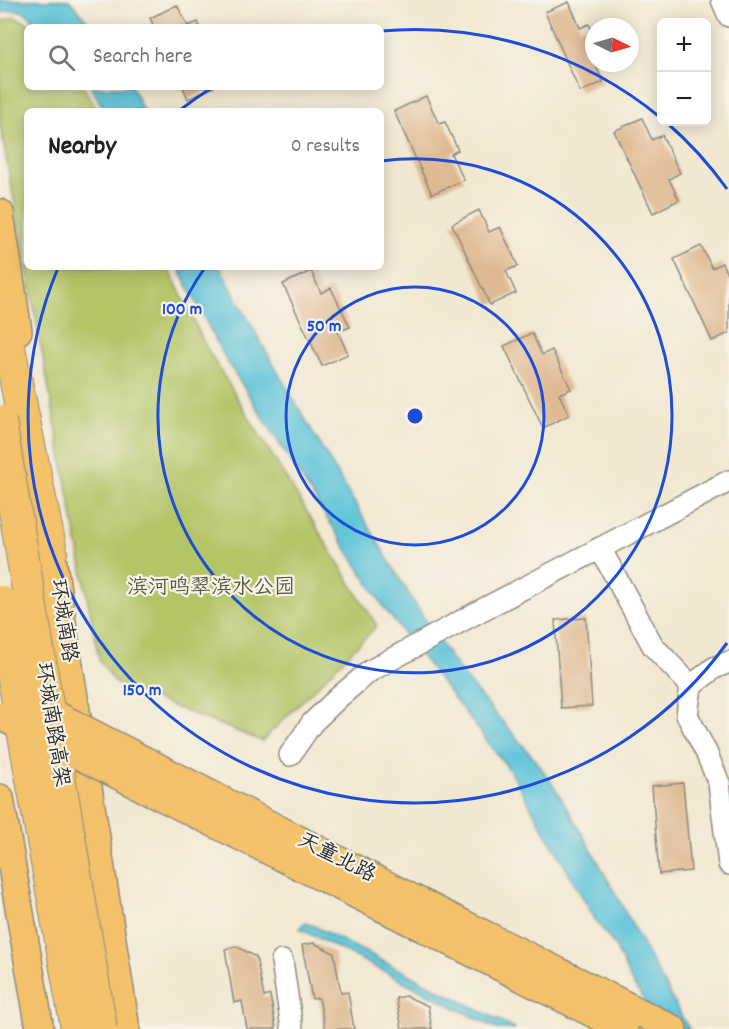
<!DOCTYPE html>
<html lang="en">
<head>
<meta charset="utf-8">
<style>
  body { margin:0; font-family:Dekko,"LXGW WenKai TC",sans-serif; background:#f2f2f2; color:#222 }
  .controls { position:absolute; right:18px; top:18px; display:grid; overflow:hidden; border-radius:9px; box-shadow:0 3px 15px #0003 }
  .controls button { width:54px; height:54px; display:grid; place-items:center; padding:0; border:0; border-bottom:2px solid #e0e0e0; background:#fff; color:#222; font:30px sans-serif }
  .compass { position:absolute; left:585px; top:18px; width:54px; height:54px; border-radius:50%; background:#fff; box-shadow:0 3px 15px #0003; rotate:95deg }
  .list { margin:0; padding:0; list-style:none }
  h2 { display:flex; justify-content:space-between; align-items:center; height:78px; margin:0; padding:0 24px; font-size:26px }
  h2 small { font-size:20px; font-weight:400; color:#767676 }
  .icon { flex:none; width:33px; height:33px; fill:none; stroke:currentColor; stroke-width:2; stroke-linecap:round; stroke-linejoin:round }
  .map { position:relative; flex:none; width:729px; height:1029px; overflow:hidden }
  .search { position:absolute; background:#fff; box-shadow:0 3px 15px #0003; left:24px; top:24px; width:360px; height:66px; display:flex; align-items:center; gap:15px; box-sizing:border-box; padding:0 21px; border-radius:9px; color:#767676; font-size:22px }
  .panel { position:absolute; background:#fff; box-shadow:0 3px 15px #0003; left:24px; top:108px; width:360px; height:162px; border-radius:9px }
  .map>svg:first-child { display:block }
  .green { fill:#b4c568; stroke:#70784a; stroke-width:1.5 }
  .water { fill:#5cc3d9; stroke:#447782; stroke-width:1.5 }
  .building { fill:#dfb992 }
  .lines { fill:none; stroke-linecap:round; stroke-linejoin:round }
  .minor-casing { stroke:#8e8a7e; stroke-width:24 }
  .major-casing { stroke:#8e8a7e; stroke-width:30 }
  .highway-casing { stroke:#8e8a7e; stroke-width:34 }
  .minor { stroke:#fff; stroke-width:21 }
  .major { stroke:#f3c26a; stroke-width:27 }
  .highway { stroke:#f3c26a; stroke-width:32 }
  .major-bridge-casing { stroke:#8e8a7e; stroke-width:30; stroke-linecap:butt }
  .highway-bridge-casing { stroke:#8e8a7e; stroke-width:34; stroke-linecap:butt }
  .major-bridge { stroke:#f3c26a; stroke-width:27 }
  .highway-bridge { stroke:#f3c26a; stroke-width:32 }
  .ring { fill:none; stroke:#1d4ed8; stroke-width:3 }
  .labels { text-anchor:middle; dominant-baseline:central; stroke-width:4.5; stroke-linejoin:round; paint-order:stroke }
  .park-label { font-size:21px; fill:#54593d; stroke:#f7f3e8 }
  .street-label { font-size:21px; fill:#2b2b2b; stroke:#f7f3e8 }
  .centre { fill:#1d4ed8; stroke:#f7f3e8; stroke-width:3 }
  .ring-label { font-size:18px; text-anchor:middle; font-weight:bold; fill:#1d4ed8; stroke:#f7f3e8; stroke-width:4.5; stroke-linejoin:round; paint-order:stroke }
</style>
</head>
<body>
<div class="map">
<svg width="729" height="1029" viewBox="0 0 729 1029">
  <rect width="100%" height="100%" fill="#f7f3e8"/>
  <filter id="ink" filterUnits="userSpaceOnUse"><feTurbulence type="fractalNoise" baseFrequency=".0167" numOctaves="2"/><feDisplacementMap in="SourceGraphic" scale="12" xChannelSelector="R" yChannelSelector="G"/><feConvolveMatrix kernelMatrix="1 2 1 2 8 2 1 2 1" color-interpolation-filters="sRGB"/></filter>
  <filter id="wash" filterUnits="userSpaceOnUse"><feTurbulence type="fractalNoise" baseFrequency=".008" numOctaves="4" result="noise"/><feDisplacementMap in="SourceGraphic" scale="24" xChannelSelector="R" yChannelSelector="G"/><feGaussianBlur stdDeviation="1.35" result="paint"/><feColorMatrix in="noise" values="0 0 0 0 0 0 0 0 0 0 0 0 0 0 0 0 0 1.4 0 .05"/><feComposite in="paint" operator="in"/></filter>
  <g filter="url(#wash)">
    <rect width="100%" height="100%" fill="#f2e8d1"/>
    <path class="green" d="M 14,17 L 28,23 L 32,27 L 27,27 L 27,87 L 83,87 L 98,111 L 27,111 L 27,267 L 168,267 L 207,349 L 377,626 L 262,741 L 116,684 L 99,660 L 0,125 L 0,22 Z"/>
    <path class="water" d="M 0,0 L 69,0 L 93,27 L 40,27 C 25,11 23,7 0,13 Z
      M 91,87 L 132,87 L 143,111 L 105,111 Z
      M 178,267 L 220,267 C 263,349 310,428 357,507 C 391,563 422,620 461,672 C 490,712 528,745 555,788 C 604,866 643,949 689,1029 L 663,1029 L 630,979 L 615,946 L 595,919 L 511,772 L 385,609 L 225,358 Z
      M 304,923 L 312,925 L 516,1029 L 497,1029 L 300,929 Z"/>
    <g id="blocks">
      <path class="building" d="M 569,2 L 580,28 L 589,24 L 594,35 L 594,56 L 592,57 L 603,82 L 580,92 L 545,12 Z
        M 177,5 L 188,26 L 198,22 L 200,27 L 154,27 L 150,18 Z
        M 183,87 L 214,87 L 188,99 Z
        M 426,96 L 439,124 L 445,122 L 458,150 L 451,154 L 464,180 L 432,194 L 394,111 Z
        M 642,118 L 652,140 L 662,135 L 680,173 L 669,179 L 679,200 L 653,213 L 614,131 Z
        M 479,210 L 489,232 L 500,227 L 518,266 L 506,271 L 516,293 L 490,305 L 452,224 Z
        M 701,246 L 712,268 L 722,263 L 729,278 L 729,333 L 712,341 L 674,259 Z
        M 311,271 L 321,293 L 331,288 L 350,327 L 338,332 L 348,354 L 322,366 L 283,284 Z
        M 532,333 L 542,355 L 552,350 L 571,389 L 559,394 L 569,415 L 543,428 L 504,346 Z
        M 586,618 L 592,706 L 561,708 L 555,620 Z
        M 683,783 L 691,871 L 659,874 L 652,786 Z
        M 314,943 L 334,953 L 341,993 L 348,992 L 354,1029 L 325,1029 L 319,998 L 312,999 L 302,945 Z
        M 236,946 L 256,957 L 264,997 L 270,995 L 276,1029 L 247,1029 L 242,1001 L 234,1003 L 225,949 Z
        M 406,996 L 428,1006 L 432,1029 L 402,1029 L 396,998 Z"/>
    </g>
  </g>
  <g filter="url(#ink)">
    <use href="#blocks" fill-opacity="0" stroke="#8e8a7e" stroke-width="1.5"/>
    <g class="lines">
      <defs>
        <path id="minor" d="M 722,0 L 729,16
          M 600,548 L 653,646 L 691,686
          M 729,662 L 714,668 L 691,686 L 687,715 L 706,752 L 719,783 L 729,864
          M 290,755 L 312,723 L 339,697 L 370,671 L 476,613 L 729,481
          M 282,961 L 292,1029"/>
        <path id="major" d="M 0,213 L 18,331
          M 48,532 L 126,1029
          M 0,798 L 40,1029
          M 418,901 L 673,1029
          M 409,921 L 624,1029"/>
        <path id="highway" d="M 0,304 L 51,552"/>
      </defs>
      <use href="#minor" class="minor-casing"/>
      <use href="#major" class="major-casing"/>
      <use href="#highway" class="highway-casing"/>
      <use href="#minor" class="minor"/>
      <use href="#major" class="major"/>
      <use href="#highway" class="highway"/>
      <defs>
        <path id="major-bridge" d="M 35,704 L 418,901
          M 0,716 L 409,921"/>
        <path id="highway-bridge" d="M 0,421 L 101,1029
          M 0,602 L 77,1029"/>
      </defs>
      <use href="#major-bridge" class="major-bridge-casing"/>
      <use href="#highway-bridge" class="highway-bridge-casing"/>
      <use href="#major-bridge" class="major-bridge"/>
      <use href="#highway-bridge" class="highway-bridge"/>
    </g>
  </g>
  <g class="ring">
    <circle cx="415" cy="416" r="129"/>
    <path d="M381 161A257 257 0 1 1 204 269"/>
    <path d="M727 643A386 386 0 0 1 58 268M180 110A386 386 0 0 1 210 89M381 31A386 386 0 0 1 661 118M666 122A386 386 0 0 1 727 189"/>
  </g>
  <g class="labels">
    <g class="park-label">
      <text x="211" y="589">滨河鸣翠滨水公园</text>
    </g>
    <g class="street-label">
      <text transform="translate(62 621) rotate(81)">环城南路</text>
      <text transform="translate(51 725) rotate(81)">环城南路高架</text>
      <text transform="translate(336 859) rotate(27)">天童北路</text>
    </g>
  </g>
  <circle cx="415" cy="416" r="9" class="centre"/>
  <g class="ring-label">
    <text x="182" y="314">100 m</text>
    <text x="324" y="331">50 m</text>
    <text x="142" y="695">150 m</text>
  </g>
</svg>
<div class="controls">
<button>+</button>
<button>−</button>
</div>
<svg class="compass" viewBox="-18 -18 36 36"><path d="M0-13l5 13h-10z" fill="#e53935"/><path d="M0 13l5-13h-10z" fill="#767676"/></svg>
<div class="search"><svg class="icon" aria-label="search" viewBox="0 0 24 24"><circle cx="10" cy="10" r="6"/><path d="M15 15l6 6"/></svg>Search here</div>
<section class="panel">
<h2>Nearby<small>0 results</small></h2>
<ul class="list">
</ul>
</section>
</div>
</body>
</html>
